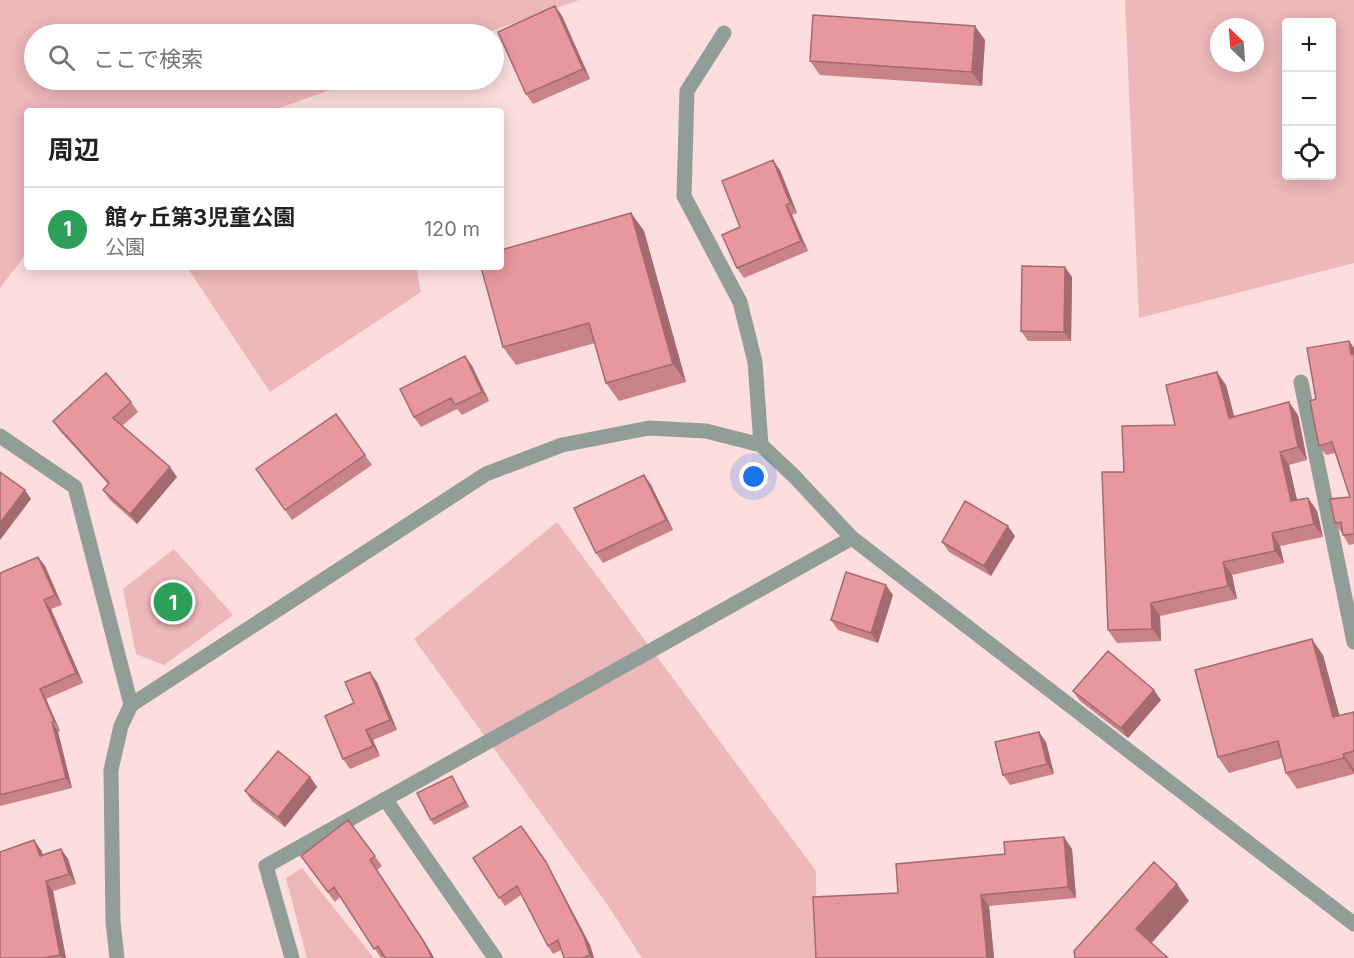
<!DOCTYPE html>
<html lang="ja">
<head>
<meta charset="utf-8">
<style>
  body { margin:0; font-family:Inter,"Noto Sans JP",sans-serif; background:#f2f2f2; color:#222 }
  .controls { position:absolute; right:18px; top:18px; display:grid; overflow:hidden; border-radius:6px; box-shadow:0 3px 15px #0003 }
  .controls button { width:54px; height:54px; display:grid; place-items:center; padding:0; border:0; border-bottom:2px solid #e0e0e0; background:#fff; color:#222; font:30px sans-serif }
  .compass { position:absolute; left:1210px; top:18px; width:54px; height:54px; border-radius:50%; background:#fff; box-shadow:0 3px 15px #0003; rotate:335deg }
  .you { position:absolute; left:754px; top:477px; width:21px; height:21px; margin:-15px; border:4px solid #fff; border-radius:50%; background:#1a73e8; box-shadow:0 0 0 9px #1a73e833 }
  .badge { display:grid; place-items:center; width:39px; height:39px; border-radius:50%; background:#7c3aed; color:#fff; font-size:20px; font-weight:700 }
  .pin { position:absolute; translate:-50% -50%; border:3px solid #fff; box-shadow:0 2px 6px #0006 }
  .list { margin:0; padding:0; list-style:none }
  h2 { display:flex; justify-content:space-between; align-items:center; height:78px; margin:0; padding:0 24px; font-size:26px }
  h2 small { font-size:20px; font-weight:400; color:#767676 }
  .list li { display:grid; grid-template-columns:39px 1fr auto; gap:18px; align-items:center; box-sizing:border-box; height:84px; padding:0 24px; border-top:2px solid #e0e0e0 }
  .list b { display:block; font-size:22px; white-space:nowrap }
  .list p { margin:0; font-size:20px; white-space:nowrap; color:#767676 }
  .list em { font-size:20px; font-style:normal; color:#767676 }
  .icon { flex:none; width:33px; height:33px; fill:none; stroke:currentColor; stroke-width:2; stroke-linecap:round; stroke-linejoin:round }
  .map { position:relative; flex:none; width:1354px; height:958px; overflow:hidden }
  .search { position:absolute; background:#fff; box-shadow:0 3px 15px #0003; left:24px; top:24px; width:480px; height:66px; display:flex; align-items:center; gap:15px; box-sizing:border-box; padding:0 21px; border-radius:33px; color:#767676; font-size:22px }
  .panel { position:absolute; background:#fff; box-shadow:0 3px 15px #0003; left:24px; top:108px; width:480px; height:162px; border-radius:6px }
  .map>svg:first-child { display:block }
  .green { fill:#eeb7ba; fill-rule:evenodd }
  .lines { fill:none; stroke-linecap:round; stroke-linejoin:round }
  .minor { stroke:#919d97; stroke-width:15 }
  .wall { fill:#c88288 }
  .shaded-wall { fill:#a36a6f }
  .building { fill:#e9979e; stroke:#a36a6f; stroke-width:1.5 }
</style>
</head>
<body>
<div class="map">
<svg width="1354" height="958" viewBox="0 0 1354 958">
  <rect width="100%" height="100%" fill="#fdddde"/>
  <path class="green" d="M 0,0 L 579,0 L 483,34 L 34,34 L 34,80 L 358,80 L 271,111 L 27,111 L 27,253 L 0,288 Z
    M 1125,0 L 1354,0 L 1354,263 L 1139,318 ZM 1332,22 L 1332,176 L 1286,176 L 1286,22 ZM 1219,27 L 1255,27 L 1255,63 L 1219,63 Z
    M 187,267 L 416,267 L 421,292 L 270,392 Z
    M 557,522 L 816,871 L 817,958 L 642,958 L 607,904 L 414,639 Z
    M 174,549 L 233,615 L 164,665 L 136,654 L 123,589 Z
    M 302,868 L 374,958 L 307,958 L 286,878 Z"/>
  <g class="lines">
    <path class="minor" d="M 724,33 L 687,91 L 684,196 L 740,302 L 755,362 L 761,445
      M 1301,382 L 1354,642
      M 0,436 L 75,487 L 131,705
      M 385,799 L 495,958
      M 117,958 L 113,922 L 111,770 L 121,726 L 131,705 L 486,474 L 562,445 L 649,428 L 706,431 L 761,445 L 794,476 L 852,538 L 1354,924
      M 292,958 L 266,866 L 852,538"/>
  </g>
  <path class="wall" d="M 555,6 L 562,16 L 590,79 L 533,104 L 526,94 Z
    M 985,40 L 982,86 L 820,75 L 810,61 Z
    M 780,170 L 797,213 L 792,215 L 808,251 L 744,278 L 737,268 L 740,227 Z
    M 631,213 L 644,231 L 686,382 L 619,401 L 606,383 L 595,343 L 516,365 L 503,347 Z
    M 1072,277 L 1071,341 L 1028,341 L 1021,331 Z
    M 1349,341 L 1354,348 L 1354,544 L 1349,545 L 1343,535 L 1343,533 L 1342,533 L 1335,523 L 1350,497 L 1335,453 L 1326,455 L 1319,446 L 1316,399 Z
    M 465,356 L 472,366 L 489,401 L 462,415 L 457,409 L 421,427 L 414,417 Z
    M 1226,385 L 1234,417 L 1298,415 L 1307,460 L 1289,465 L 1297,500 L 1308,498 L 1317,511 L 1323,537 L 1280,546 L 1284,563 L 1232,575 L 1237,599 L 1160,616 L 1161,641 L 1117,643 L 1108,630 L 1175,425 Z
    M 131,402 L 138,412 L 122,426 L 177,477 L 137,524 L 110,500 L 103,490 L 108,484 L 60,431 L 53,421 Z
    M 336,414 L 372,465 L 292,520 L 256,469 Z
    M 644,475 L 651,485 L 673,530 L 603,563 L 596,553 Z
    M 1015,536 L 991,576 L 949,552 L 942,542 Z
    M 38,557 L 45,566 L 62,605 L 51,609 L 83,683 L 46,699 L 60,731 L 58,732 L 72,788 L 0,806 L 0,573 Z
    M 893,595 L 878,643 L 838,630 L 831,620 Z
    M 1323,655 L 1339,715 L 1354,712 L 1354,774 L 1297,789 L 1286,773 L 1282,758 L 1229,773 L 1218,757 Z
    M 377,682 L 397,730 L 373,740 L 380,756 L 350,769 L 343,759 L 354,703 Z
    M 1073,691 L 1161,700 L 1128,738 L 1080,701 Z
    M 1046,742 L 1054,774 L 1010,785 L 1003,775 Z
    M 452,776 L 469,807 L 434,825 L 431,820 Z
    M 310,777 L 317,787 L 285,827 L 252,801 L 245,791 Z
    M 348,820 L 382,866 L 377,870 L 434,958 L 385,958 L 384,957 L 381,958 L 340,897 L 335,902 L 308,866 Z
    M 61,849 L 68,859 L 76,884 L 53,891 L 66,958 L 0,958 L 41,850 L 43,855 Z
    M 1072,849 L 1076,898 L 989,906 L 994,958 L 816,958 L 898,893 Z
    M 473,858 L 551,871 L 590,945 L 594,958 L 564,958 L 561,950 L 553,954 L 548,946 L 521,895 L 505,906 Z"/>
  <path class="shaded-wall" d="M 555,6 L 562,16 L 590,79 L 583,69 Z
    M 975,26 L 985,40 L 982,86 L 972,72 Z
    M 773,160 L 780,170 L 797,213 L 790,203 Z
    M 786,205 L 792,215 L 808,251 L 801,241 Z
    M 631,213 L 644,231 L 686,382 L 673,364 Z
    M 1065,267 L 1072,277 L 1071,341 L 1064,332 Z
    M 1349,341 L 1354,348 L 1354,358 L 1351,354 Z
    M 465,356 L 472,366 L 489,401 L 482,392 Z
    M 1217,372 L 1226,385 L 1238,431 L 1229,418 Z
    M 1289,402 L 1298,415 L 1307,460 L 1298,447 Z
    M 1280,452 L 1289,465 L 1300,513 L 1291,501 Z
    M 170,467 L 177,477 L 137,524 L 130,514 Z
    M 644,475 L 651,485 L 673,530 L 666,520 Z
    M 25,490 L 31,499 L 0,540 L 0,523 Z
    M 1308,498 L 1317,511 L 1323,537 L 1314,524 Z
    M 1008,526 L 1015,536 L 991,576 L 984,566 Z
    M 1272,533 L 1280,546 L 1284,563 L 1275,551 Z
    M 38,557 L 45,566 L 62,605 L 55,595 Z
    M 1223,562 L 1232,575 L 1237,599 L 1228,586 Z
    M 886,585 L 893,595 L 878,643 L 871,633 Z
    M 44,600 L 51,609 L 83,683 L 76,673 Z
    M 1151,603 L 1160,616 L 1161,641 L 1152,629 Z
    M 1312,639 L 1323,655 L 1344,732 L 1333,717 Z
    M 370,672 L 377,682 L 397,730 L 390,720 Z
    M 40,689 L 46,699 L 60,731 L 54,721 Z
    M 1154,690 L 1161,700 L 1128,738 L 1121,728 Z
    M 52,722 L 58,732 L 72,788 L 66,778 Z
    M 366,730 L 373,740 L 380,756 L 373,746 Z
    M 1039,732 L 1046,742 L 1054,774 L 1047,764 Z
    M 1343,754 L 1354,769 L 1354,773 L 1344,758 Z
    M 452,776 L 455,781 L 469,807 L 465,802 Z
    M 310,777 L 317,787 L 285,827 L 278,817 Z
    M 521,826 L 551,871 L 590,945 L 594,958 L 592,958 L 590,955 Z
    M 1064,837 L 1072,849 L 1076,898 L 1068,887 Z
    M 34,840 L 41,850 L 47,866 L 40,856 Z
    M 61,849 L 68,859 L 76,884 L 69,874 Z
    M 377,870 L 431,952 L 434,958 L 432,958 Z
    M 46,881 L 53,891 L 66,958 L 62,958 L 60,955 Z
    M 1177,884 L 1189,901 L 1148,947 L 1136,929 Z
    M 981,895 L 989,906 L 994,958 L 987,958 Z"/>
  <path class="building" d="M 555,6 L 583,69 L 526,94 L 498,32 Z
    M 813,15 L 975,26 L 972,72 L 810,61 Z
    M 773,160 L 790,203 L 786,205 L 801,241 L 737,268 L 722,235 L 740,227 L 722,181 Z
    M 631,213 L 673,364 L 606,383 L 589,323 L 503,347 L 481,267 L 501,267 L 501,250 Z
    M 1022,266 L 1065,267 L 1064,332 L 1021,331 Z
    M 1349,341 L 1351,354 L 1354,353 L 1354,534 L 1343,535 L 1341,522 L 1335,523 L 1330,499 L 1350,497 L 1332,442 L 1319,446 L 1310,401 L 1316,399 L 1307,348 Z
    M 465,356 L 482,392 L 455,405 L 451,398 L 414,417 L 400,389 Z
    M 1217,372 L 1229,418 L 1289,402 L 1298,447 L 1280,452 L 1291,501 L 1308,498 L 1314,524 L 1272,533 L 1275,551 L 1223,562 L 1228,586 L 1151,603 L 1152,629 L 1108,630 L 1102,472 L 1124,472 L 1122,426 L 1175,425 L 1166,385 Z
    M 106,373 L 131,402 L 113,418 L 170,467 L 130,514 L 103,490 L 109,483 L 53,421 Z
    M 336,414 L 365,455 L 285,510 L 256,469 Z
    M 0,472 L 25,490 L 0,523 Z
    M 644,475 L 666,520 L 596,553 L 574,508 Z
    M 965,501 L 1008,526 L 984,566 L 942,542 Z
    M 38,557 L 55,595 L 44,600 L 76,673 L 40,689 L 54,721 L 52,722 L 66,778 L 0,795 L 0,573 Z
    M 846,572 L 886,585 L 871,633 L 831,620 Z
    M 1312,639 L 1333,717 L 1354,712 L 1354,751 L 1343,754 L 1344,758 L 1286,773 L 1278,741 L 1218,757 L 1195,670 Z
    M 1108,651 L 1154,690 L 1121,728 L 1073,691 Z
    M 370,672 L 390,720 L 366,730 L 373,746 L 343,759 L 325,716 L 354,703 L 345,682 Z
    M 1039,732 L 1047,764 L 1003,775 L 995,742 Z
    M 278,751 L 310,777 L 278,817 L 245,791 Z
    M 452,776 L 465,802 L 431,820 L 417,793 Z
    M 348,820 L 375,856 L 370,860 L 424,942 L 432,958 L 385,958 L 378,946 L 374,949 L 334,887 L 328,892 L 301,856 Z
    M 521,826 L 546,862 L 584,937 L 590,955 L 582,958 L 564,958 L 558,940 L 548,946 L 517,886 L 499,898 L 473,858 Z
    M 1064,837 L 1068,887 L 981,895 L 987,958 L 816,958 L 813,897 L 898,893 L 896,864 L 1005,854 L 1004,842 Z
    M 34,840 L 40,856 L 61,849 L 69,874 L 46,881 L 60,955 L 43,958 L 0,958 L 0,852 Z
    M 1154,862 L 1177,884 L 1136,929 L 1168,958 L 1075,958 L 1074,951 Z"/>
</svg>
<div class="controls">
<button>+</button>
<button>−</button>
<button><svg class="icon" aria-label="locate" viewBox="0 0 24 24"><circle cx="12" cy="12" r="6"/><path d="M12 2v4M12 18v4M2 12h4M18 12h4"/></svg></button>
</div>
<svg class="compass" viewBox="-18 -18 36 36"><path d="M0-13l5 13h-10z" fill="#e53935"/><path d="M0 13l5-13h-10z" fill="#767676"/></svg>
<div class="you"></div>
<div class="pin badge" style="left:173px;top:602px;background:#2e9e5b">1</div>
<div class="search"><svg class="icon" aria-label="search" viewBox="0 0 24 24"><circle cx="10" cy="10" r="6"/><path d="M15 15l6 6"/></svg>ここで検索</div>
<section class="panel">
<h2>周辺<small></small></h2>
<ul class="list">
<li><span class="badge" style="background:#2e9e5b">1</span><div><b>館ヶ丘第3児童公園</b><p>公園</p></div><em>120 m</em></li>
</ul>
</section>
</div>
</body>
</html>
